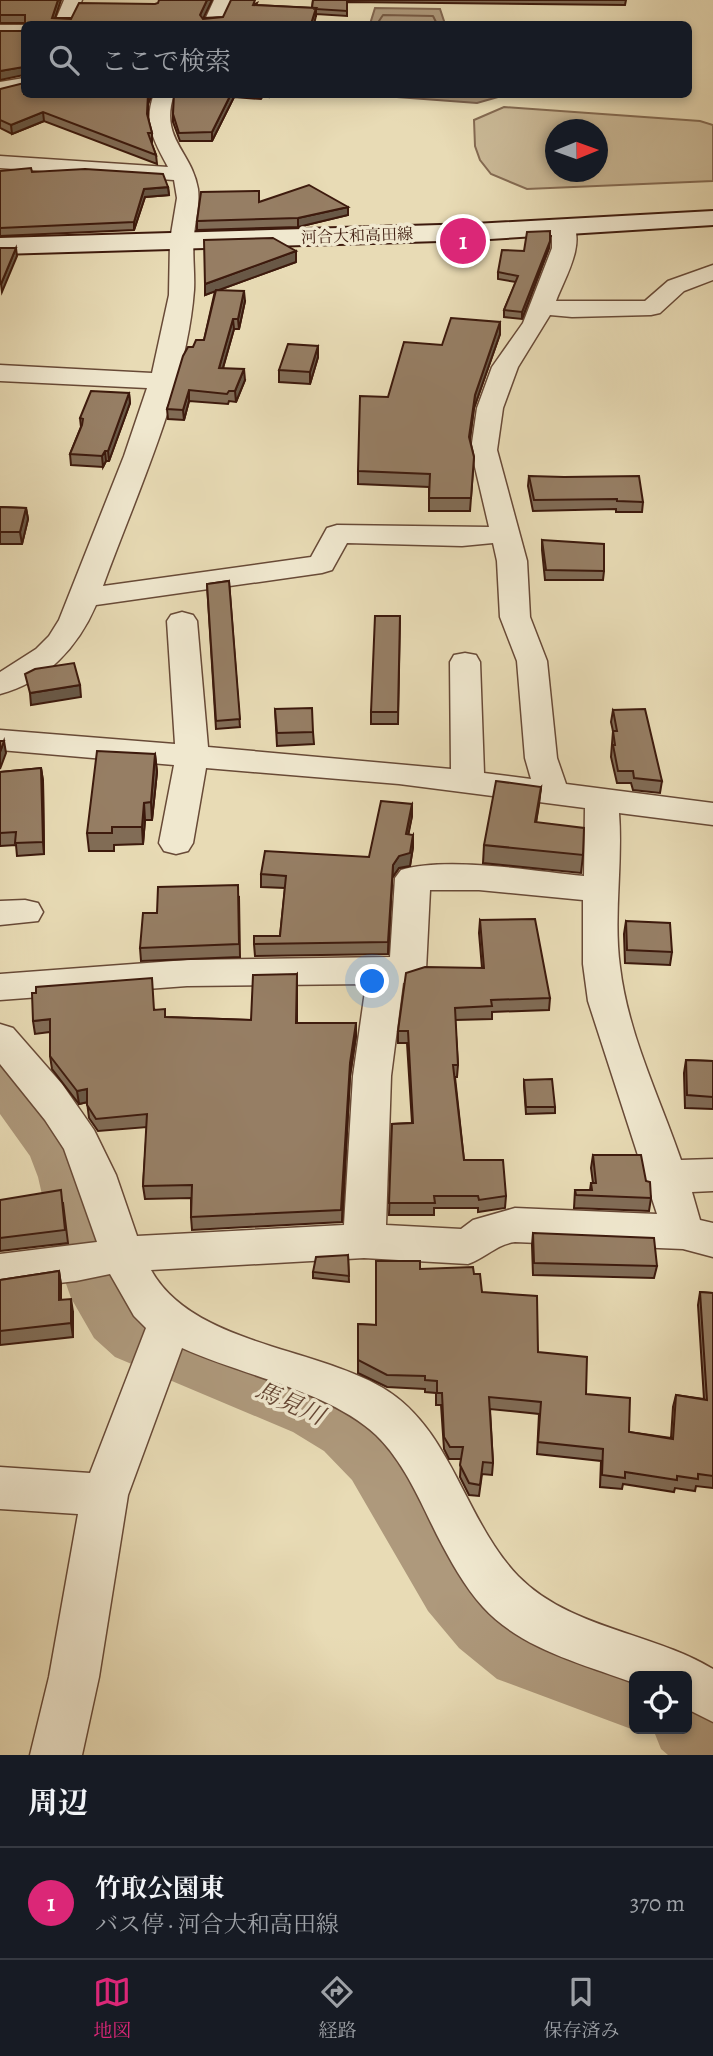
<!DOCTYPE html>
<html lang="ja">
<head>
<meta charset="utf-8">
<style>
  body { margin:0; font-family:Alegreya,"Noto Serif JP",serif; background:#20242c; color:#f1f3f6 }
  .controls { position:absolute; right:21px; bottom:21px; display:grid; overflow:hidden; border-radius:10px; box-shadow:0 4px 10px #0003 }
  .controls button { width:63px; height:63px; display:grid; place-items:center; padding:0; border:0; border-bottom:2px solid #363941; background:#171b24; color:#f1f3f6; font:35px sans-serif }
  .compass { position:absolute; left:545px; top:119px; width:63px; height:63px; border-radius:50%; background:#171b24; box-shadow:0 4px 10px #0003; rotate:89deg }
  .you { position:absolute; left:373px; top:982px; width:24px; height:24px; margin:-18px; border:5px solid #fff; border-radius:50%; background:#1a73e8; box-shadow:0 0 0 10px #1a73e833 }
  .badge { display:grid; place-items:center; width:46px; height:46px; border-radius:50%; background:#db2777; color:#fff; font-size:23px; font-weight:700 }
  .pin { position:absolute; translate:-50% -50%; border:4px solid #fff; box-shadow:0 2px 7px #0006 }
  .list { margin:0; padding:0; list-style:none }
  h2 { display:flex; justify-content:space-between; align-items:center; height:91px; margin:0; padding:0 28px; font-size:30px }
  h2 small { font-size:23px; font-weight:400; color:#9ea1a6 }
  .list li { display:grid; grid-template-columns:46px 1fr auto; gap:21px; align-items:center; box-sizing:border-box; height:112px; padding:0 28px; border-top:2px solid #363941 }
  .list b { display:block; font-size:26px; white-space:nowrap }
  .list p { margin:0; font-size:23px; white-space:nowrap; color:#9ea1a6 }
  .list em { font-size:23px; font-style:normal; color:#9ea1a6 }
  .icon { flex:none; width:38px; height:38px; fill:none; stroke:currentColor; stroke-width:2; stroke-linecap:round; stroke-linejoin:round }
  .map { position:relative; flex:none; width:713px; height:1755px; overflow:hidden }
  .search { position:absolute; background:#171b24; box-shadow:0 4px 10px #0003; left:21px; right:21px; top:21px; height:77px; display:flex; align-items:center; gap:18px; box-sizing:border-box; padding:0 24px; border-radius:10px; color:#9ea1a6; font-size:26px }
  .sheet { height:203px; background:#171b24 }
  nav { display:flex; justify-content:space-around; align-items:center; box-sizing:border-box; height:98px; border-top:2px solid #363941; background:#171b24; font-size:19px; color:#9ea1a6 }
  nav a { display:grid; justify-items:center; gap:4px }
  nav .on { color:#db2777 }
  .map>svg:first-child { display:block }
  .green { fill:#cbba98; stroke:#846a52; stroke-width:2; fill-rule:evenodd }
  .water { fill:#ae997c; stroke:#816650; stroke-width:2 }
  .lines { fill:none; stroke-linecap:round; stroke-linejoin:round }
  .shore { stroke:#765a44; stroke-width:2 }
  .river { fill:#ae997c; fill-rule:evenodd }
  .street-casing { stroke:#684a37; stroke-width:3 }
  .secondary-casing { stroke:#3d1a0d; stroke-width:4 }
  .street { fill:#f0e8cf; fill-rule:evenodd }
  .secondary { fill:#f0e8cf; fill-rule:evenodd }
  .wall { fill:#816c56; stroke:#3d1a0d; stroke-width:2 }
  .shaded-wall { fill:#695846; stroke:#3d1a0d; stroke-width:2 }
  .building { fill:#967e64; stroke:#3d1a0d; stroke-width:2 }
  .labels { text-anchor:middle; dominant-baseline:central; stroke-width:7; stroke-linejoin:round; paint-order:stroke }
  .far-street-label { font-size:16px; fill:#3d1a0d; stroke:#f0e8cf }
  .near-water-label { font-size:24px; font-style:italic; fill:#654634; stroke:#f0e8cf }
</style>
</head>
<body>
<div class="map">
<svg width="713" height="1755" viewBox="0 0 713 1755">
  <rect width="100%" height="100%" fill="#e8dbb5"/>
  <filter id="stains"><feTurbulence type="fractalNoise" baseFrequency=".00286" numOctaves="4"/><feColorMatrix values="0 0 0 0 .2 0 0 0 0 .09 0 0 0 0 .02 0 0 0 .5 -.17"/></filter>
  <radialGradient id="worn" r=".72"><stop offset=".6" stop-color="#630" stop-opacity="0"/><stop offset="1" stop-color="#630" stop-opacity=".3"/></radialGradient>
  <path class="green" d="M 504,107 L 700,121 L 713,125 L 713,181 L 527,189 L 491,174 L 480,160 L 475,146 L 474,120 ZM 556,130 L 598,130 L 598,172 L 556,172 Z"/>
  <path class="water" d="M 375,8 L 440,9 L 445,24 L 370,24 Z
    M 505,95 L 477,103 L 370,95 L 505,94 Z"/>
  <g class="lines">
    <path class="shore" d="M 377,24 L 383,15 L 433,16 L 437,24"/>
    <path class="river" d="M 0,1053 L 20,1059 L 73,1126 L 97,1177 L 123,1275 L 139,1300 L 159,1319 L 339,1392 L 370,1409 L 400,1438 L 478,1565 L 509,1600 L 544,1627 L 660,1669 L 663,1676 L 634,1676 L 634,1729 L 636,1729 L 634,1730 L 497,1679 L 459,1648 L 428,1611 L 352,1480 L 324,1451 L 293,1432 L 115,1357 L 94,1338 L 71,1298 L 55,1252 L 38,1177 L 30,1156 L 0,1114 Z
      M 687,1687 L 713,1697 L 713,1755 L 668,1755 L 661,1749 L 653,1729 L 687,1729 Z"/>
    <defs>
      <path id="street" d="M 64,0 L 82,0 L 72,24 L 54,24 Z
        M 214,0 L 232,0 L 221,24 L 203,24 Z
        M 0,25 L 24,25 L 24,37 L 0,37 Z
        M 24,78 L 24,90 L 0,94 L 0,82 Z
        M 154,94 L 174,94 C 159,139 192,151 198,189 C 200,205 195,220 194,237 C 192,254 195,272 194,290 C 187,387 136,495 103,586 L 311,557 L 327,528 L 337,525 L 489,527 L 471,450 L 477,408 L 492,367 L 523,323 L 552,248 L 552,225 L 555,220 L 571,220 C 587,243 564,279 556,301 L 645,301 L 668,281 L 713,265 L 713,280 L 684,291 L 660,313 L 651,315 L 572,317 L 550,315 L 518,367 L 503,408 L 497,450 L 527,561 L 530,617 L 547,661 L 557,758 L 566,784 L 713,803 L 713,825 L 619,813 C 623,864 613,916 620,967 C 628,1034 659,1096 681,1160 L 713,1159 L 713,1191 L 692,1192 L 700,1220 L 713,1223 L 713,1257 L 683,1249 L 515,1242 C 497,1244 485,1258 468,1264 L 364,1258 L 151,1270 C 192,1344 314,1347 383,1388 C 452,1429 464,1520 518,1576 C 570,1629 652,1632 713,1669 L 713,1722 L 687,1709 L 687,1676 L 634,1676 L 634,1683 C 583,1664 521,1649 483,1607 C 464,1586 450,1560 437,1535 C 420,1501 404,1462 376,1435 C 329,1391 241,1375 182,1348 L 128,1495 L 99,1677 L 82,1755 L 30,1755 L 49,1677 L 78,1514 L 0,1509 L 0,1467 L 90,1473 L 146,1328 L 134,1316 L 110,1274 L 76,1281 L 0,1290 L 0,1254 L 97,1242 L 64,1149 L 45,1120 L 0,1064 L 0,1024 L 13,1028 L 62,1084 L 94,1130 L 116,1175 L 137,1236 L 344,1225 L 353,1076 L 366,984 L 187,986 L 0,1000 L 0,974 L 187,960 L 390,957 L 395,878 L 401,870 C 447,856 534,871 584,876 L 585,808 L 399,784 L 206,768 L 193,843 L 188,851 L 176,854 L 164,851 L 159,843 L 174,765 L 0,750 L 0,730 L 175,744 L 167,621 L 171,615 L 182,612 L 193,615 L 197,621 L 208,747 L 451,769 L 450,662 L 454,655 L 465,653 L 476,655 L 480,662 L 484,773 L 531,779 L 525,758 L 517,661 L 500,617 L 497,561 L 493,543 L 462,546 L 347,543 L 332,570 L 322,573 L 96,605 C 78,647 46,682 0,694 L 0,672 L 36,649 L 49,636 L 59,620 L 124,456 L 147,388 L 0,381 L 0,365 L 152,373 L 169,295 L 170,240 L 177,198 L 174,180 L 0,168 L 0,156 L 168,167 C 154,141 143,123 154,94 ZM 430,890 L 479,890 L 583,900 L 583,964 L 588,1001 L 657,1214 L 515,1208 L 473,1220 L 461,1229 L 386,1225 L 391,1076 L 403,983 L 421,979 L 426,970 Z
        M 25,900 L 38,903 L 43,912 L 38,921 L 0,925 L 0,901 Z"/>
      <path id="secondary" d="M 713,211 L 713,225 L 474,240 L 0,254 L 0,238 L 474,224 Z"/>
    </defs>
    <use href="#street" class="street-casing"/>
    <use href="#secondary" class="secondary-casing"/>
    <use href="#street" class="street"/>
    <use href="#secondary" class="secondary"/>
  </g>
  <path class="wall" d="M 0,0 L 55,18 L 203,18 L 223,17 L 257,3 L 256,5 L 312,8 L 313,0 L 626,0 L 625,5 L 347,2 L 347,16 L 316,14 L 316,16 L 25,23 L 0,23 Z
    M 0,89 L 24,94 L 152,94 L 148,104 L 148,118 L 152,133 L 152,142 L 151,142 L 156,155 L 157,164 L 44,121 L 12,134 L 0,128 Z
    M 175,94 L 270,94 L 269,97 L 263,96 L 261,99 L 234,97 L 212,141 L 180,141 L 173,122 L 173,114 Z
    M 0,171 L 32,172 L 168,187 L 169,195 L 145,197 L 134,230 L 0,236 Z
    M 348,207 L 348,215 L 298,227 L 197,230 L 197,221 Z
    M 549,248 L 522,319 L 504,317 L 504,310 L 516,282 L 498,279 L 498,272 L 524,251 Z
    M 296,262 L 219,290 L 245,301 L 239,329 L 234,329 L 223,368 L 245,380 L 236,402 L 229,401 L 228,404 L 189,401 L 184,420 L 168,419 L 167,409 L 193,347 L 204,340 L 215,291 L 205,295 L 205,284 Z
    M 500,322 L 500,334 L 474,408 L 470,440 L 474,457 L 470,511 L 429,511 L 429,487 L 358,484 L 358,471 L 442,345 Z
    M 318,346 L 318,357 L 310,384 L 279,382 L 279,370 Z
    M 129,393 L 130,403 L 109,461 L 106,461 L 103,467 L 71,465 L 70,454 L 81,427 L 80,418 Z
    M 529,476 L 643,502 L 642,512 L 616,512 L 616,509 L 533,511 L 528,486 Z
    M 0,507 L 26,508 L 28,519 L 22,544 L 0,544 Z
    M 542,540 L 604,571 L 603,580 L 545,580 L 542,550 Z
    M 229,581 L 240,727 L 216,729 L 207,584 Z
    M 400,616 L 398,724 L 371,724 L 371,712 Z
    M 275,709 L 313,732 L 314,744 L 277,746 Z
    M 613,710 L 662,781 L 660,793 L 633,790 L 631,783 L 617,783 L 611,757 L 613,731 L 611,722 Z
    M 155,754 L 157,772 L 152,820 L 145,820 L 143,844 L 114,845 L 114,851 L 89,851 L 87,833 Z
    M 41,768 L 43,781 L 44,854 L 17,856 L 16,845 L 0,846 L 0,772 Z
    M 541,787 L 536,822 L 583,855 L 581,873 L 483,863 L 484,845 Z
    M 412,804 L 412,816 L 408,834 L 413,847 L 410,866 L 399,868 L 392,878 L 388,954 L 255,956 L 254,944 L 280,936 L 285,888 L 261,887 L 261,874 L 369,857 Z
    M 239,897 L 240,957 L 141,961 L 140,948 L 157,913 Z
    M 480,920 L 550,998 L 549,1010 L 492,1012 L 492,1019 L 455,1020 L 458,1065 L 457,1077 L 455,1077 L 464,1160 L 506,1196 L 505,1208 L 478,1212 L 478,1208 L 434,1208 L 434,1215 L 389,1215 L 392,1124 L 412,1123 L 407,1043 L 398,1043 L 398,1031 L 482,968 L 479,933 Z
    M 626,921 L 672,952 L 670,965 L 625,963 L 624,934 Z
    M 297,974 L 297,1023 L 356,1036 L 350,1076 L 342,1222 L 192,1230 L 191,1217 L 191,1198 L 145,1199 L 143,1186 L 147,1127 L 98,1131 L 89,1118 L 87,1102 L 79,1104 L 52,1069 L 50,1056 L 50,1032 L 35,1034 L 33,1021 L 154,1009 L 165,1017 L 251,1020 Z
    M 686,1060 L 713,1061 L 713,1109 L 685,1108 L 684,1073 Z
    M 524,1080 L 555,1107 L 555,1113 L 526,1114 L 524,1086 Z
    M 593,1155 L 646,1181 L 651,1198 L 649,1211 L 574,1208 L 575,1190 L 590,1190 L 591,1183 L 593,1183 L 591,1168 Z
    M 0,1200 L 63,1203 L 68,1243 L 0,1251 Z
    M 533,1233 L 657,1266 L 654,1278 L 533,1275 L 532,1245 Z
    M 348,1255 L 349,1282 L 313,1278 L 313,1272 Z
    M 420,1269 L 474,1274 L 482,1292 L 538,1352 L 629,1432 L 671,1438 L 673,1407 L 676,1395 L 704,1399 L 698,1305 L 700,1292 L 713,1293 L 713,1488 L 696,1486 L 695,1491 L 675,1488 L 674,1492 L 623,1484 L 622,1489 L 600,1487 L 601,1461 L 537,1454 L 539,1414 L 490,1409 L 493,1463 L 492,1475 L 482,1474 L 479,1496 L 469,1495 L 460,1477 L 461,1459 L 449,1459 L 444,1449 L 441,1405 L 436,1405 L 436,1393 L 425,1392 L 425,1389 L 387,1387 L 358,1373 L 358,1324 L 376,1325 Z
    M 59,1271 L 61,1285 L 61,1299 L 73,1312 L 73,1337 L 0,1345 L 0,1280 Z"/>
  <path class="shaded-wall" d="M 58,0 L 61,0 L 53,24 L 52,18 Z
    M 207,0 L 212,0 L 201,23 L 200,15 Z
    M 316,8 L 316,16 L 314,24 L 311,24 Z
    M 23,67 L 24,75 L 0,80 L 0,71 Z
    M 148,94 L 152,94 L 148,104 L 147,123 Z
    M 231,94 L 234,94 L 234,97 L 212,141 L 212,132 Z
    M 43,112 L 44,121 L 12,134 L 11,125 Z
    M 168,187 L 169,195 L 145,197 L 134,230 L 134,222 L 144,189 Z
    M 348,207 L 348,215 L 298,227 L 298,218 Z
    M 550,241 L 549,248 L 522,319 L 522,312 Z
    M 16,248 L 17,256 L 2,292 L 1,284 Z
    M 296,251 L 296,262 L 205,295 L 205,284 Z
    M 244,291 L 245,301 L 239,329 L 238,319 Z
    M 233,319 L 234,329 L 220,378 L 219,368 Z
    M 500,322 L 500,334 L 474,408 L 468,450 L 469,437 L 475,395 Z
    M 318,346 L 318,357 L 310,384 L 310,372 Z
    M 244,369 L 245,380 L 236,402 L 235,391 Z
    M 189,390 L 189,401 L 184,420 L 183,410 Z
    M 129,393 L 130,403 L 109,461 L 108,451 Z
    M 105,451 L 106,461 L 103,467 L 102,456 Z
    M 26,508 L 28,519 L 22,544 L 20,532 Z
    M 80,685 L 81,697 L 31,705 L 30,693 Z
    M 4,741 L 6,753 L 0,769 L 0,752 Z
    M 155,754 L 157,772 L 152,820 L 151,802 Z
    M 41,768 L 43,781 L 44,854 L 43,842 Z
    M 541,787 L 539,805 L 533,840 L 535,822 Z
    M 144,803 L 145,820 L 143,844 L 142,827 Z
    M 412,804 L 412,816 L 406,847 L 406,834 Z
    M 413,835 L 413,847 L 410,866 L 399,868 L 392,878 L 388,954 L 393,865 Z
    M 356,1023 L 356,1036 L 350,1076 L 342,1222 L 350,1063 Z
    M 87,1089 L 88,1102 L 79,1104 L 77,1091 Z
    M 59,1271 L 61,1285 L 61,1313 L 59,1300 Z
    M 71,1299 L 73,1312 L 73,1337 L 71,1323 Z"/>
  <path class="building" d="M 0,0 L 58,0 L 52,18 L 71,19 L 79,3 L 155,4 L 158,3 L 159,0 L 207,0 L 200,15 L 203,19 L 223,17 L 231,0 L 255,0 L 253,5 L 316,8 L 311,24 L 25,24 L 25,15 L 0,15 Z
    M 313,0 L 347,0 L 347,11 L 315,9 L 316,8 L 312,8 Z
    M 0,31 L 24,31 L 24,69 L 23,67 L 0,71 Z
    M 24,83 L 24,94 L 148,94 L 147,114 L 152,133 L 148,133 L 156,155 L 43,112 L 11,125 L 0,120 L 0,89 Z
    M 174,94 L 231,94 L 212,132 L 179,133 L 173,114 Z
    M 31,168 L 32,172 L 85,169 L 163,174 L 168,187 L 144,189 L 134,222 L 0,228 L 0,171 Z
    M 309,185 L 348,207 L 298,218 L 197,221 L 201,192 L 259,191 L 259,202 Z
    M 550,231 L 550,241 L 522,312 L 504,310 L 518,276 L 498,272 L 502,250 L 524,251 L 527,232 Z
    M 273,238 L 296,251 L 205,284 L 204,240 Z
    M 0,248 L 16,248 L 1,284 L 0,284 Z
    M 216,290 L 244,291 L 238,319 L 233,319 L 219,368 L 244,369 L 235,391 L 229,391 L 227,394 L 189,390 L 183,410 L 167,409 L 183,356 L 188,347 L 193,347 L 196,340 L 204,340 Z
    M 451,318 L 500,322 L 475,395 L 469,437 L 474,457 L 471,498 L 429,498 L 430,474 L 358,471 L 360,396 L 388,397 L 404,342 L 442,345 Z
    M 288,344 L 318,346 L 310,372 L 279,370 Z
    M 91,391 L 129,393 L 108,451 L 105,451 L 102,456 L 70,454 L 82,425 L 83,419 L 80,418 Z
    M 529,476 L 564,477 L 639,476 L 643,502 L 617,501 L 617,499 L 534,500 Z
    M 0,507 L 26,508 L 20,532 L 0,532 Z
    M 542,540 L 604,544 L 604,571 L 546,570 Z
    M 229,581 L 240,719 L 216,721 L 207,584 Z
    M 375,616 L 400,616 L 398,712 L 371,712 Z
    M 74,663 L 80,685 L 30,693 L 25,674 L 35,669 Z
    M 312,708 L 313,732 L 277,733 L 275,709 Z
    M 645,709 L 662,781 L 634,778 L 633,771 L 618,771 L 613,745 L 615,745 L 613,731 L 617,731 L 613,710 Z
    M 0,741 L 4,741 L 0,752 Z
    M 97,751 L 155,754 L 151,802 L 144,803 L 142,827 L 112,827 L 112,833 L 87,833 Z
    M 41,768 L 43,842 L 15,843 L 16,832 L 0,833 L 0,772 Z
    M 496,781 L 541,787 L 535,822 L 584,828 L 583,855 L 484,845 Z
    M 381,801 L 412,804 L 406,834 L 413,835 L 410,853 L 399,856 L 393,865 L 388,942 L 254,944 L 254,936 L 280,936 L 286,876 L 261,874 L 265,851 L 369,857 Z
    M 238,885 L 239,944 L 140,948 L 143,913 L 157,913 L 158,887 Z
    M 535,919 L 550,998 L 491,1000 L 492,1006 L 455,1008 L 458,1065 L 453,1065 L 464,1160 L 503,1160 L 506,1196 L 479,1200 L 478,1196 L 434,1196 L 435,1203 L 389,1203 L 392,1124 L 413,1123 L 408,1031 L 398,1031 L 406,973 L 425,967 L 484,968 L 480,920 Z
    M 626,921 L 670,923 L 672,952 L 627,950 Z
    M 297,974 L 296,1023 L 356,1023 L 350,1063 L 341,1210 L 191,1217 L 192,1185 L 143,1186 L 147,1114 L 96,1119 L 87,1105 L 87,1089 L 77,1091 L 50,1056 L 50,1019 L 33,1021 L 32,993 L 36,993 L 36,987 L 152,978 L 154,1010 L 165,1009 L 165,1017 L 251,1020 L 253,975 Z
    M 686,1060 L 713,1061 L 713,1097 L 687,1095 Z
    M 552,1079 L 555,1107 L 526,1107 L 524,1080 Z
    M 593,1155 L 641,1155 L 646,1181 L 650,1182 L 651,1198 L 576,1195 L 575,1190 L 592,1190 L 591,1183 L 596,1183 Z
    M 61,1190 L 65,1230 L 0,1238 L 0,1200 Z
    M 533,1233 L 654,1238 L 657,1266 L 534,1263 Z
    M 348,1255 L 349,1276 L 313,1272 L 316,1257 Z
    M 376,1261 L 420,1261 L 420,1269 L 473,1267 L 474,1274 L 480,1274 L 482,1292 L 537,1296 L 538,1352 L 587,1357 L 586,1394 L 630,1398 L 629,1432 L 673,1439 L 676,1395 L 707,1400 L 700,1292 L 713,1293 L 713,1476 L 698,1474 L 698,1479 L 677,1476 L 677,1480 L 625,1472 L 625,1478 L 602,1475 L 603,1449 L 538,1442 L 541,1402 L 489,1397 L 493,1463 L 483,1462 L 480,1485 L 469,1483 L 460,1465 L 463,1447 L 450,1447 L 444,1437 L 442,1393 L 437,1393 L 437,1381 L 425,1380 L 425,1376 L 387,1375 L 358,1360 L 358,1324 L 376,1325 Z
    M 59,1271 L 59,1300 L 71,1299 L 71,1323 L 0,1331 L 0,1280 Z"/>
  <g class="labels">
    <g class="far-street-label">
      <text transform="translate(357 236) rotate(-2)">河合大和高田線</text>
    </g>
    <g class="near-water-label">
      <text transform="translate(290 1403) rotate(24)">馬見川</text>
    </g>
  </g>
  <rect width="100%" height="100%" filter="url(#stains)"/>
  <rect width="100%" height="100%" fill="url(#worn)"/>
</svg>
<div class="controls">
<button><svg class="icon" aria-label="locate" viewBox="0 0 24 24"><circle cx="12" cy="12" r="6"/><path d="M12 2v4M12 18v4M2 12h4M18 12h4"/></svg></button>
</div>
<svg class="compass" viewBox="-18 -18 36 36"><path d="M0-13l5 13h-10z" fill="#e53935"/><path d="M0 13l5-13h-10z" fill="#9ea1a6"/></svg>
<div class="you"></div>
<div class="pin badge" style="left:463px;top:241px">1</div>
<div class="search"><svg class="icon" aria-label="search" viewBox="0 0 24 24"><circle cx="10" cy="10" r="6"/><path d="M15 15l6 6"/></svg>ここで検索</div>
</div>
<section class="sheet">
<h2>周辺<small></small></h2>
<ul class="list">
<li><span class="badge">1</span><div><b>竹取公園東</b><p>バス停 · 河合大和高田線</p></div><em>370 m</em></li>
</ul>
</section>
<nav>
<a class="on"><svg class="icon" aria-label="map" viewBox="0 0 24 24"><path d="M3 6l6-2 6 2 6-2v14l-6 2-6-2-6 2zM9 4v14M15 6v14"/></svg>地図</a>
<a><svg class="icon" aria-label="directions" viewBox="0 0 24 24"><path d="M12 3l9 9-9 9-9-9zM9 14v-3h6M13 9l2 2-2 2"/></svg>経路</a>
<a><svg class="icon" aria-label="saved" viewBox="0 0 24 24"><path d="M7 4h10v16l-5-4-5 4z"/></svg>保存済み</a>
</nav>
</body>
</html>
